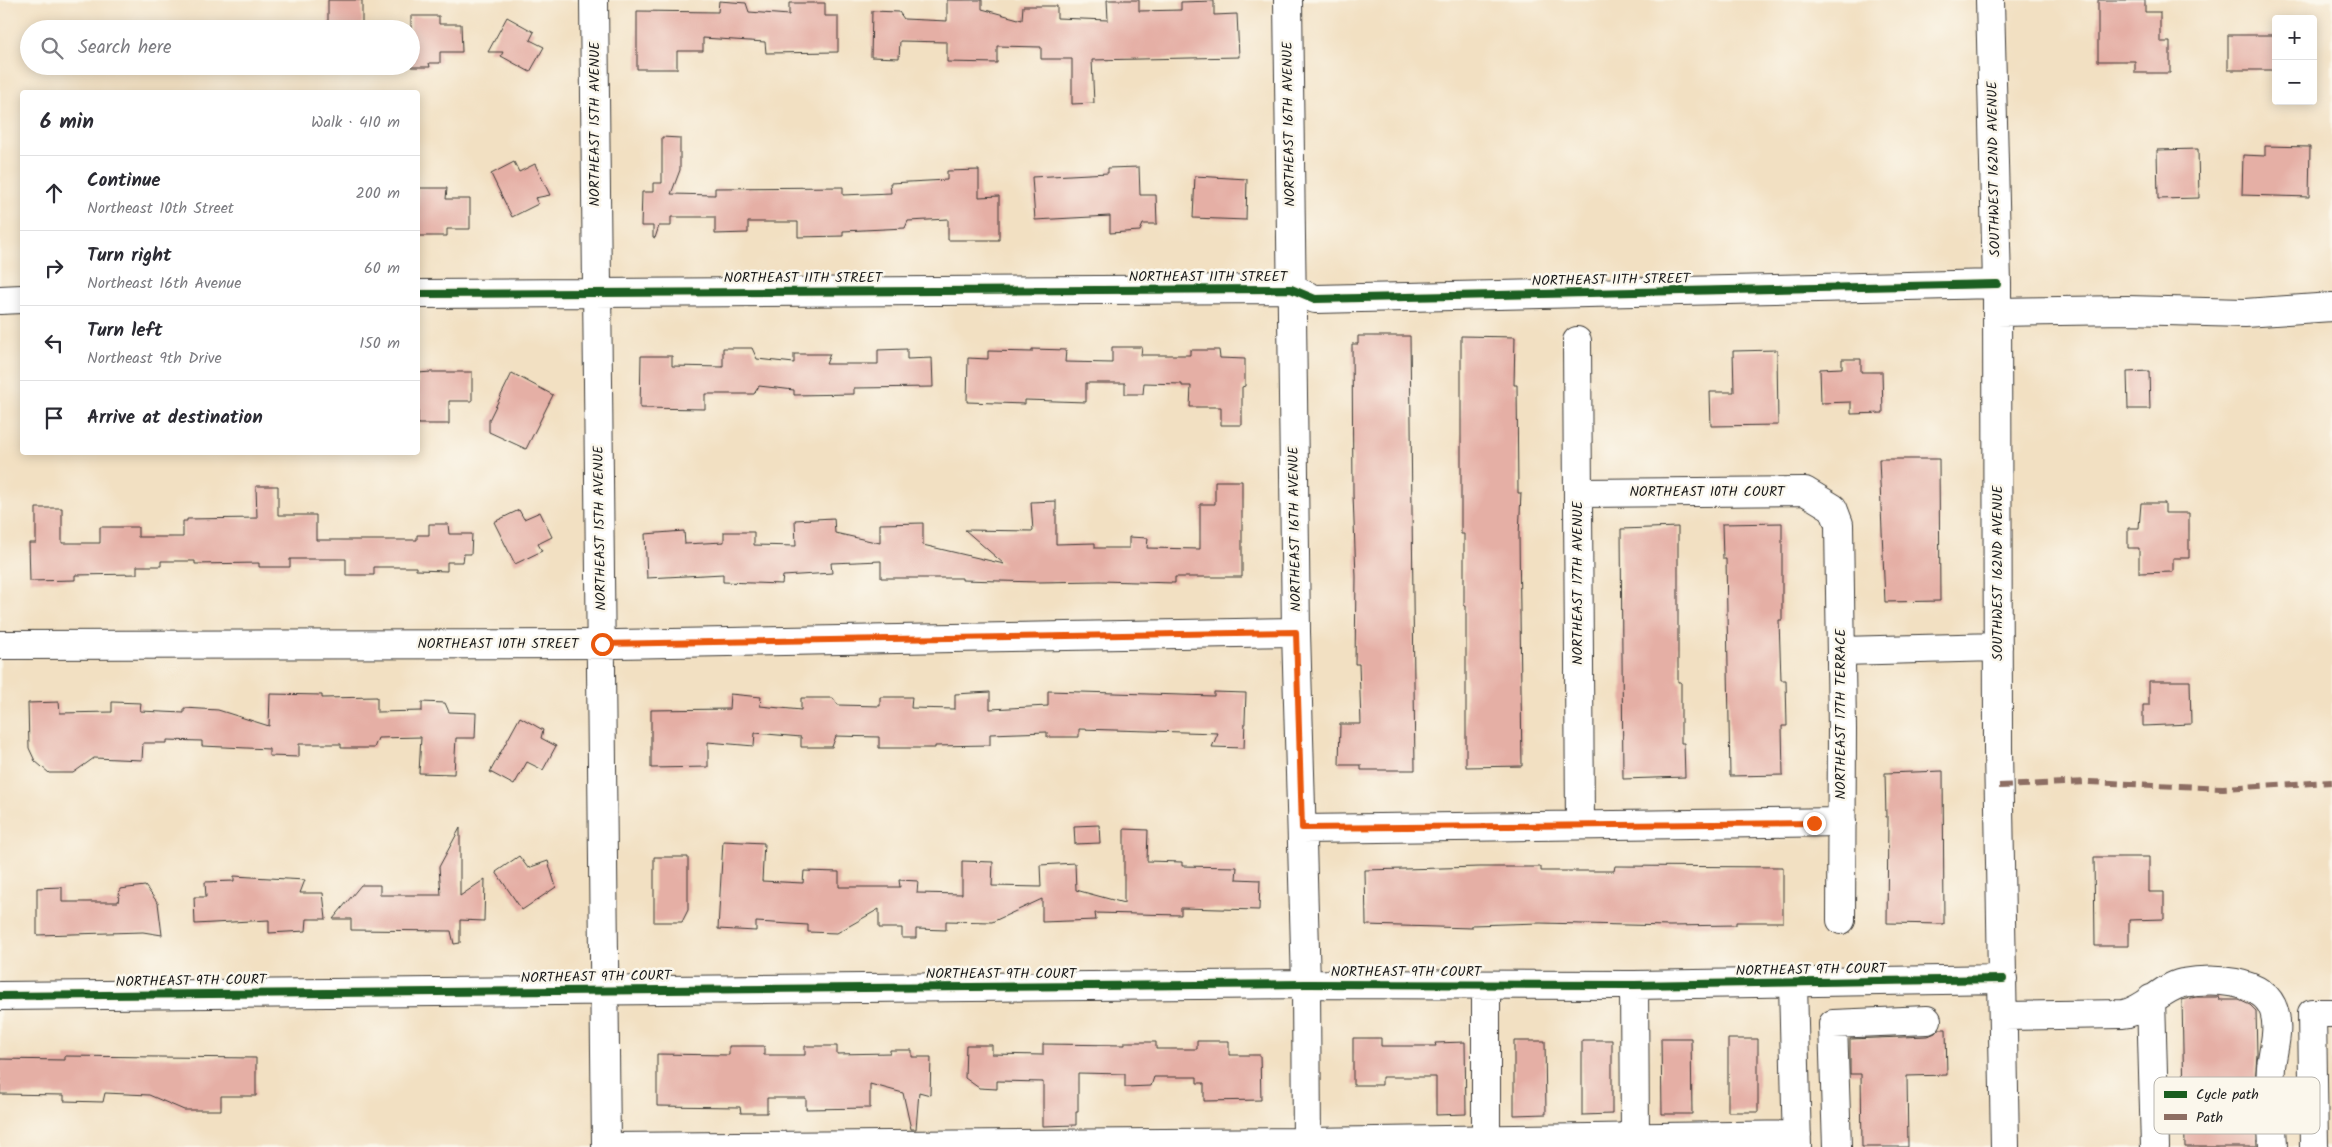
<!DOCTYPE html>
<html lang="en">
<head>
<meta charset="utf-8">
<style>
  body { margin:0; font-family:Kalam,sans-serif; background:#f2f2f3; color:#2b2b33 }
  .controls { position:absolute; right:15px; top:15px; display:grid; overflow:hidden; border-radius:5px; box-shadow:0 2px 12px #0003 }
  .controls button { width:45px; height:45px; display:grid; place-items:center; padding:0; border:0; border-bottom:1px solid #e1e1e2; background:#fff; color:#2b2b33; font:25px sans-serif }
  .stop { position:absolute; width:15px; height:15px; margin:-11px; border:4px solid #ea580c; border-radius:50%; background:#fff }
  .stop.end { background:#ea580c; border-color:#fff; box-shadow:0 1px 5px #0008 }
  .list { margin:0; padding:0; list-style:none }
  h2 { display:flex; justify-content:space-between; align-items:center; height:65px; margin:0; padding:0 20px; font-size:21px }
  h2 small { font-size:16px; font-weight:400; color:#7c7c81 }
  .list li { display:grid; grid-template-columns:32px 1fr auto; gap:15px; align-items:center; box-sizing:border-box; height:75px; padding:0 20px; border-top:1px solid #e1e1e2 }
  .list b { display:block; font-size:19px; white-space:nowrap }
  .list p { margin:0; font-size:16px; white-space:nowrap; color:#7c7c81 }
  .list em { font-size:16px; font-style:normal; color:#7c7c81 }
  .icon { flex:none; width:28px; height:28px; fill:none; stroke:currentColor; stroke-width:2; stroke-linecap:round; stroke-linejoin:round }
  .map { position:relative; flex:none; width:2332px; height:1147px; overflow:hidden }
  .search { position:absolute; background:#fff; box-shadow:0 2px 12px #0003; left:20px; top:20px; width:400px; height:55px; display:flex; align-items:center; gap:12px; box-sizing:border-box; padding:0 18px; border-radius:28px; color:#7c7c81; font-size:19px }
  .panel { position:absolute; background:#fff; box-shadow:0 2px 12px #0003; left:20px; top:90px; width:400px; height:365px; border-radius:5px }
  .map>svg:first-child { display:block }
  .building { fill:#e5afa5 }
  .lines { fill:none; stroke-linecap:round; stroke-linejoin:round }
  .minor-casing { stroke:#3c3935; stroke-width:30 }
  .minor { stroke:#fff; stroke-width:28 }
  .quiet { stroke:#8d6e63; stroke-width:6; stroke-dasharray:12 6; stroke-linecap:butt }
  .cycleway-casing { stroke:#fbf7ec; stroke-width:11 }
  .cycleway { stroke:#1b5e20; stroke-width:8 }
  .route { stroke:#ea580c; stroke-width:6 }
  .labels { text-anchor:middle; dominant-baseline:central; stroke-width:5; stroke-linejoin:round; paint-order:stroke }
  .street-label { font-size:14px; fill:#1c1c1c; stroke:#fbf7ec }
  .key { fill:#fbf7ec; stroke:#b8b5ae; stroke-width:1 }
  .key-label { font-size:14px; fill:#1c1c1c }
</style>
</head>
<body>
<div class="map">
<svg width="2332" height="1147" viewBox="0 0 2332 1147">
  <rect width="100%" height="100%" fill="#fbf7ec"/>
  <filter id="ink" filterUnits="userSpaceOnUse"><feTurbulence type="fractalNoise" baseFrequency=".02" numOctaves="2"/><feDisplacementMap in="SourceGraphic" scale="10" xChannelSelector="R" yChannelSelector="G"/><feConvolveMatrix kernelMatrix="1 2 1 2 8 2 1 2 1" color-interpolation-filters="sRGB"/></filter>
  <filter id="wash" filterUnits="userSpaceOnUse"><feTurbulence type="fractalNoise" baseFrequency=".0096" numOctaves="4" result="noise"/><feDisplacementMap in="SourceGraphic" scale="20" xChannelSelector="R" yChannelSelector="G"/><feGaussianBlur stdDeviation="1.12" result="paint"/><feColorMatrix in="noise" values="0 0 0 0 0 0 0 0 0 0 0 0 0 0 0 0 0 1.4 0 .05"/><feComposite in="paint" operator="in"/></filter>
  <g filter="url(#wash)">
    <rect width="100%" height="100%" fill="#f2e0c2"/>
    <g id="blocks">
      <path class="building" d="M 328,0 L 362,0 L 362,29 L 328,29 Z
        M 947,0 L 982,0 L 982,9 L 1022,20 L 1023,6 L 1057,6 L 1057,18 L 1108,20 L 1107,0 L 1139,0 L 1139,11 L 1181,10 L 1181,2 L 1214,1 L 1214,15 L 1237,14 L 1239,57 L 1092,60 L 1094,103 L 1072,104 L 1072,59 L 1041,59 L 1041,47 L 997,46 L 997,63 L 947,62 L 947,42 L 900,41 L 899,58 L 871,57 L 872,11 L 899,12 L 904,19 L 947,21 Z
        M 2098,0 L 2145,0 L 2145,12 L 2160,12 L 2160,42 L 2170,42 L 2170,73 L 2135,73 L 2135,61 L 2098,61 Z
        M 719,1 L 746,3 L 749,12 L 789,15 L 789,3 L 825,3 L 825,16 L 838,16 L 838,52 L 766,53 L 765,42 L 703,38 L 703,51 L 677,51 L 677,69 L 637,69 L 637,11 L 718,12 Z
        M 411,16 L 439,16 L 439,24 L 461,24 L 462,52 L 440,52 L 440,63 L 429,63 L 430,67 L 411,67 Z
        M 507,17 L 534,32 L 530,40 L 544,47 L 530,72 L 501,56 L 503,52 L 488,52 Z
        M 2228,35 L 2276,35 L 2276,70 L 2228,70 Z
        M 662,137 L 680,138 L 680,170 L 671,194 L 715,195 L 715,188 L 843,187 L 843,195 L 891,193 L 890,183 L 947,180 L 947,171 L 979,170 L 979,197 L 999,196 L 999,240 L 948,240 L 948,219 L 908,221 L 905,228 L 843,231 L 843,236 L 798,237 L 798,222 L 748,222 L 748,233 L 715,234 L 715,217 L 671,217 L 671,226 L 659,226 L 655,238 L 653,237 L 653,226 L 641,226 L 642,192 L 653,192 L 653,183 L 662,183 Z
        M 2265,146 L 2310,147 L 2309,197 L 2242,195 L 2243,155 L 2265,156 Z
        M 2198,149 L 2199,198 L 2158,199 L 2157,150 Z
        M 514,162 L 519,172 L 535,164 L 550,195 L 535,198 L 538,204 L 512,217 L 491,174 Z
        M 1139,167 L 1140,195 L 1156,195 L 1157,224 L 1143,224 L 1140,231 L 1110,233 L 1110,216 L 1035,220 L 1032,177 L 1108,173 L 1108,168 Z
        M 1195,176 L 1247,179 L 1246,220 L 1193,218 Z
        M 418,188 L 447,188 L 446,199 L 470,199 L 470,229 L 447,229 L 447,236 L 418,236 Z
        M 1358,336 L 1410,336 L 1415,770 L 1361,770 L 1361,765 L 1339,765 L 1340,724 L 1361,724 L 1359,664 L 1355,664 L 1356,577 L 1353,494 L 1352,344 L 1358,344 Z
        M 1461,336 L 1515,337 L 1514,385 L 1517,385 L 1518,493 L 1521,493 L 1519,535 L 1522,766 L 1466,767 L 1466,606 L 1464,606 L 1464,534 L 1461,534 Z
        M 1112,347 L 1142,347 L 1141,355 L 1190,355 L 1190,350 L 1219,350 L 1220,358 L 1245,359 L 1245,386 L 1242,387 L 1242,425 L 1221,425 L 1221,407 L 1190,407 L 1191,386 L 1182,386 L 1182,384 L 1144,383 L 1143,394 L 1125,394 L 1125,383 L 1086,383 L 1086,402 L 1025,400 L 1025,404 L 967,402 L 968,358 L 988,359 L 988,351 L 1032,352 L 1032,349 L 1066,350 L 1065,362 L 1112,363 Z
        M 723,348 L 752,348 L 757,359 L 794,363 L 794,354 L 830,354 L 826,364 L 878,364 L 878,350 L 907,349 L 907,359 L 932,358 L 933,387 L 854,388 L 854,394 L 794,395 L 794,390 L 759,386 L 754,394 L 705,394 L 705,409 L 640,408 L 641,356 L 672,356 L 672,366 L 723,367 Z
        M 1777,350 L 1778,425 L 1711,426 L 1710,392 L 1734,392 L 1733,351 Z
        M 1842,359 L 1861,359 L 1861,372 L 1882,372 L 1883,413 L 1851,414 L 1851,402 L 1821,403 L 1820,369 L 1842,368 Z
        M 2149,371 L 2150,409 L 2128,409 L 2127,372 Z
        M 431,372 L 472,372 L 472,401 L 449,401 L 449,424 L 418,424 L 418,373 Z
        M 512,373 L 553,395 L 526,449 L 489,432 L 489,420 Z
        M 1879,459 L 1939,459 L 1940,601 L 1885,602 Z
        M 1215,481 L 1242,481 L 1242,577 L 1175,577 L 1175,583 L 1100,581 L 1038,582 L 962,580 L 962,578 L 881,578 L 881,561 L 831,563 L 832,573 L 783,576 L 782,584 L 723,582 L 723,574 L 647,578 L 645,534 L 684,531 L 685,544 L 724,542 L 724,532 L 754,532 L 754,545 L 796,546 L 795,520 L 834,518 L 835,533 L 880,543 L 880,524 L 923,523 L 923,545 L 1004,564 L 965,530 L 1033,531 L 1031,502 L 1056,501 L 1056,544 L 1095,543 L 1095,548 L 1129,548 L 1129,537 L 1148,538 L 1147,548 L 1200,549 L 1200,504 L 1215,504 Z
        M 256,486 L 278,486 L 278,515 L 316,515 L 316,540 L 417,540 L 417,535 L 429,535 L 429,524 L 448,524 L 449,534 L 472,534 L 471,554 L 464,554 L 463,562 L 447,562 L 447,571 L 416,570 L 416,567 L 374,567 L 374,575 L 346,575 L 346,559 L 290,559 L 290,567 L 259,567 L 259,563 L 195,564 L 195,561 L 161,561 L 161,566 L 137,566 L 137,574 L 75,575 L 75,580 L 30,581 L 29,543 L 36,543 L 36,508 L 62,508 L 62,543 L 100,543 L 100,527 L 138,527 L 138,537 L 183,537 L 183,521 L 187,521 L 187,519 L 257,518 Z
        M 2141,503 L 2165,503 L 2165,513 L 2189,513 L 2189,558 L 2173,558 L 2173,572 L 2139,573 L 2139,548 L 2128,548 L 2128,528 L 2139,528 Z
        M 519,510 L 524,519 L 540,512 L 552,537 L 538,544 L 542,551 L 515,564 L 494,522 Z
        M 1782,523 L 1782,620 L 1779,620 L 1781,680 L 1786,680 L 1787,726 L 1782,726 L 1783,775 L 1730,776 L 1726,559 L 1723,559 L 1722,524 Z
        M 1678,527 L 1678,682 L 1681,682 L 1681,743 L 1684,743 L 1685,777 L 1623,779 L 1621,529 Z
        M 2149,681 L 2190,681 L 2191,724 L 2143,726 L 2143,705 L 2149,705 Z
        M 1048,691 L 1214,696 L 1214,692 L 1246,693 L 1244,748 L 1212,747 L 1218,733 L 1079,729 L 1079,737 L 1047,737 L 1047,732 L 990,734 L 990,745 L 935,746 L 935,748 L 879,748 L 879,737 L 836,736 L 832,747 L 801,747 L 801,737 L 755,733 L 754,746 L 708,742 L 708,767 L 651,768 L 651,710 L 729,709 L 730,694 L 761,697 L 760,706 L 801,710 L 801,698 L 833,698 L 838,705 L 880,706 L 880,697 L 912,697 L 911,708 L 955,709 L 955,694 L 990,692 L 990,709 L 1048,706 Z
        M 270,694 L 322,695 L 322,698 L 377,697 L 377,712 L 422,711 L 422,702 L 445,703 L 449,712 L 476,713 L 475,738 L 456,738 L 454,774 L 419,773 L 421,737 L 378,738 L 374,748 L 341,748 L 341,744 L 299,744 L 299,757 L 269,756 L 269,749 L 202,746 L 202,741 L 167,740 L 167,743 L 143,743 L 142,760 L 94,758 L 73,773 L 49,773 L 35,761 L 29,748 L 28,703 L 59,702 L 60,713 L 112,712 L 112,702 L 141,703 L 140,711 L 184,713 L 184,708 L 218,710 L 269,726 Z
        M 520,717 L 543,730 L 541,738 L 556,746 L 543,770 L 527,762 L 514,785 L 490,772 Z
        M 1943,771 L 1944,924 L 1887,923 L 1888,817 L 1886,817 L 1885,773 Z
        M 1099,825 L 1100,843 L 1075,844 L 1074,826 Z
        M 460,828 L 460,896 L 485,879 L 484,921 L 460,920 L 460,943 L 454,944 L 451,931 L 351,930 L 351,919 L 333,919 L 361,885 L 380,885 L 380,895 L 441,895 L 439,867 Z
        M 1124,829 L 1148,830 L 1147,861 L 1182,862 L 1182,866 L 1237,867 L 1236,879 L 1260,880 L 1259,910 L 1181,908 L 1181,915 L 1095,913 L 1096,920 L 1042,922 L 1042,899 L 992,922 L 946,921 L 946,930 L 916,929 L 916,938 L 902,938 L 902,928 L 879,928 L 879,909 L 837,933 L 808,932 L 808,925 L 756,922 L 756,931 L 718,929 L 723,841 L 764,843 L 762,881 L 803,883 L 804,871 L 839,872 L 839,887 L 900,887 L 899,880 L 918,881 L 917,893 L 962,894 L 962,861 L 993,862 L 992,886 L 1041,887 L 1040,865 L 1075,863 L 1076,890 L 1124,903 Z
        M 519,856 L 528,868 L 548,861 L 556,887 L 522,910 L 496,872 Z
        M 654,857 L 688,857 L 688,910 L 682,922 L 654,922 Z
        M 2094,857 L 2149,857 L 2149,892 L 2164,892 L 2164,919 L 2129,920 L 2129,946 L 2095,946 Z
        M 1615,866 L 1783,867 L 1783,922 L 1736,922 L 1736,925 L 1670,926 L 1540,923 L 1472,925 L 1472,928 L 1366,925 L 1365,870 L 1480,867 L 1541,867 L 1541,871 L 1614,871 Z
        M 234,876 L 305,880 L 300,893 L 323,893 L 326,919 L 307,919 L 306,931 L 269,933 L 269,920 L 195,924 L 194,897 L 206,897 L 205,882 L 234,881 Z
        M 145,886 L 158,903 L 162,935 L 143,932 L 37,935 L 37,888 L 62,887 L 62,902 L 118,902 L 120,889 Z
        M 2196,997 L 2219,997 L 2220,1000 L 2239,1000 L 2250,1005 L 2256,1011 L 2257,1054 L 2255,1087 L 2257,1147 L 2185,1147 L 2182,1000 Z
        M 1939,1029 L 1946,1029 L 1947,1075 L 1907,1076 L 1908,1147 L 1862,1147 L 1861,1074 L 1850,1074 L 1850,1039 L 1928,1036 L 1935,1033 Z
        M 1353,1038 L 1381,1038 L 1381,1046 L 1436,1046 L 1435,1043 L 1465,1042 L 1466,1114 L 1436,1115 L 1436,1077 L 1382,1077 L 1382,1085 L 1353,1085 Z
        M 1661,1038 L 1691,1038 L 1692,1114 L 1662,1114 Z
        M 1728,1039 L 1758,1039 L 1758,1112 L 1728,1112 Z
        M 1582,1040 L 1612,1040 L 1612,1114 L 1582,1115 Z
        M 1197,1041 L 1229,1041 L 1229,1055 L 1260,1055 L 1261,1100 L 1204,1101 L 1204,1083 L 1197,1083 L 1197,1077 L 1154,1077 L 1151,1086 L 1125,1087 L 1125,1074 L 1078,1073 L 1078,1112 L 1076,1112 L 1076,1125 L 1043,1126 L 1043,1082 L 997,1081 L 997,1089 L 979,1088 L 965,1078 L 966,1045 L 992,1045 L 992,1054 L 1043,1055 L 1043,1044 L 1125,1045 L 1125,1042 L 1156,1042 L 1156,1049 L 1197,1049 Z
        M 1514,1041 L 1545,1041 L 1546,1114 L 1514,1115 Z
        M 729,1046 L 764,1046 L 764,1055 L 805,1055 L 805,1046 L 837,1046 L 837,1054 L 890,1053 L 890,1050 L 912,1050 L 912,1057 L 931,1057 L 930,1095 L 919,1092 L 916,1129 L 911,1129 L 903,1093 L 870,1084 L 870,1108 L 806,1109 L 806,1098 L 767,1098 L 767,1113 L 741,1113 L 740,1107 L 657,1106 L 657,1054 L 729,1055 Z
        M 65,1056 L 256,1058 L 256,1096 L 221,1096 L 221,1110 L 184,1110 L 149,1095 L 105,1093 L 103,1102 L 64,1101 L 64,1095 L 0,1094 L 0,1059 L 65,1060 Z"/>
    </g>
  </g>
  <g filter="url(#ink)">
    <use href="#blocks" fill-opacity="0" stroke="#3c3935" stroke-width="1"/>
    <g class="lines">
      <defs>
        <path id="minor" d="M 594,0 L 606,1147
          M 1288,0 L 1296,632 L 1306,984 L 1307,1147
          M 1990,0 L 1997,284 L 1998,749 L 2005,1147
          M 418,294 L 1291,289 L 1315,299 L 1997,284
          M 0,300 L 22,299
          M 1997,312 L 2127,310 L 2245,313 L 2332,307
          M 1577,341 L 1580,825
          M 1578,493 L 1805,491 L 1833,508 L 1839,524 L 1842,730 L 1841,920
          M 0,645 L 616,644 L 1296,632
          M 1841,651 L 1998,647
          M 1302,829 L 1842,822
          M 1793,983 L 1797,1147
          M 1486,985 L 1486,1139
          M 1634,985 L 1635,1136
          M 0,996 L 1306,984 L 1634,985 L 2003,979
          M 2151,999 L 2155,1147
          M 2003,1016 L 2123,1014 C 2145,1011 2160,988 2183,983 C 2209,978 2264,978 2274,1011 C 2280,1030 2273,1048 2271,1067 C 2269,1093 2272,1121 2273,1147
          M 606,1147 L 1307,1142 L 1797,1135
          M 1837,1147 L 1833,1024 L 1927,1020
          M 2314,1147 L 2312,1013 L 2332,1013"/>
      </defs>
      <use href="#minor" class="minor-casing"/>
      <use href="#minor" class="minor"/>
      <path class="quiet" d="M 1999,786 L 2088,782 L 2223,788 L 2332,782"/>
      <defs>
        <path id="cycleway" d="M 418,294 L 1291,289 L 1315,299 L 1997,284
          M 0,996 L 1306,984 L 1634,985 L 2003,979"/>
      </defs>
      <use href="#cycleway" class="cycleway-casing"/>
      <use href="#cycleway" class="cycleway"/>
    </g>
  </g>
  <g class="lines" filter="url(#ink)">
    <path class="route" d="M 602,644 L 1296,632 L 1302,828 L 1814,823"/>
  </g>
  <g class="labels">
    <g class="street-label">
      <text transform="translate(595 124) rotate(-90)">NORTHEAST 15TH AVENUE</text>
      <text transform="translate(1289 124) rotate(-91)">NORTHEAST 16TH AVENUE</text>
      <text transform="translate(1994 169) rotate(-91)">SOUTHWEST 162ND AVENUE</text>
      <text x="1208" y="277">NORTHEAST 11TH STREET</text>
      <text x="803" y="278">NORTHEAST 11TH STREET</text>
      <text transform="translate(1611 280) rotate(-1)">NORTHEAST 11TH STREET</text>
      <text x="1707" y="492">NORTHEAST 10TH COURT</text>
      <text transform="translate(600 528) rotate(-91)">NORTHEAST 15TH AVENUE</text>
      <text transform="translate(1295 529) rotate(-91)">NORTHEAST 16TH AVENUE</text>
      <text transform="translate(1998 573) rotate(-90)">SOUTHWEST 162ND AVENUE</text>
      <text transform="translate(1578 583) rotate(-90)">NORTHEAST 17TH AVENUE</text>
      <text x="498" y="644">NORTHEAST 10TH STREET</text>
      <text transform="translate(1841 714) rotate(-90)">NORTHEAST 17TH TERRACE</text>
      <text transform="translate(1811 970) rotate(-1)">NORTHEAST 9TH COURT</text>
      <text x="1406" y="972">NORTHEAST 9TH COURT</text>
      <text x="1001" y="974">NORTHEAST 9TH COURT</text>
      <text transform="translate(596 977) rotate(-1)">NORTHEAST 9TH COURT</text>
      <text transform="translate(191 981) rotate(-1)">NORTHEAST 9TH COURT</text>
    </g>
  </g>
  <rect x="2154" y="1077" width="166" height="57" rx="8" class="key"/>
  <rect x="2164" y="1091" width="23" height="7" fill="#1b5e20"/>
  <rect x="2164" y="1114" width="23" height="6" fill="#8d6e63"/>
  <g class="key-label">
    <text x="2196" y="1099">Cycle path</text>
    <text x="2196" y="1122">Path</text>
  </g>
</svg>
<div class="controls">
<button>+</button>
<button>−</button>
</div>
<div class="stop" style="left:602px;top:644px"></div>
<div class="stop end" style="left:1814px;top:823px"></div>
<div class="search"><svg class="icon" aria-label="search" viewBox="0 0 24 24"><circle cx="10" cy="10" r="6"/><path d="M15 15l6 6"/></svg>Search here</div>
<section class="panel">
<h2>6 min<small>Walk · 410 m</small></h2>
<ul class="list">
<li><svg class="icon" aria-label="ahead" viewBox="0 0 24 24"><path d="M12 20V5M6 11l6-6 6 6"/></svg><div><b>Continue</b><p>Northeast 10th Street</p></div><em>200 m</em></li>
<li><svg class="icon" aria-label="right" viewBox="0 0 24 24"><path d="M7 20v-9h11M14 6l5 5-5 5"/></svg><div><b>Turn right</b><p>Northeast 16th Avenue</p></div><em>60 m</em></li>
<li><svg class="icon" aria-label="left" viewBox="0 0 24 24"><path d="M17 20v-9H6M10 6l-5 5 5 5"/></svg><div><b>Turn left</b><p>Northeast 9th Drive</p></div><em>150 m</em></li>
<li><svg class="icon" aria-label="arrive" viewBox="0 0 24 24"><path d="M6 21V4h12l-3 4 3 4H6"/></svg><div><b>Arrive at destination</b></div></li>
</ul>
</section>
</div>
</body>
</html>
